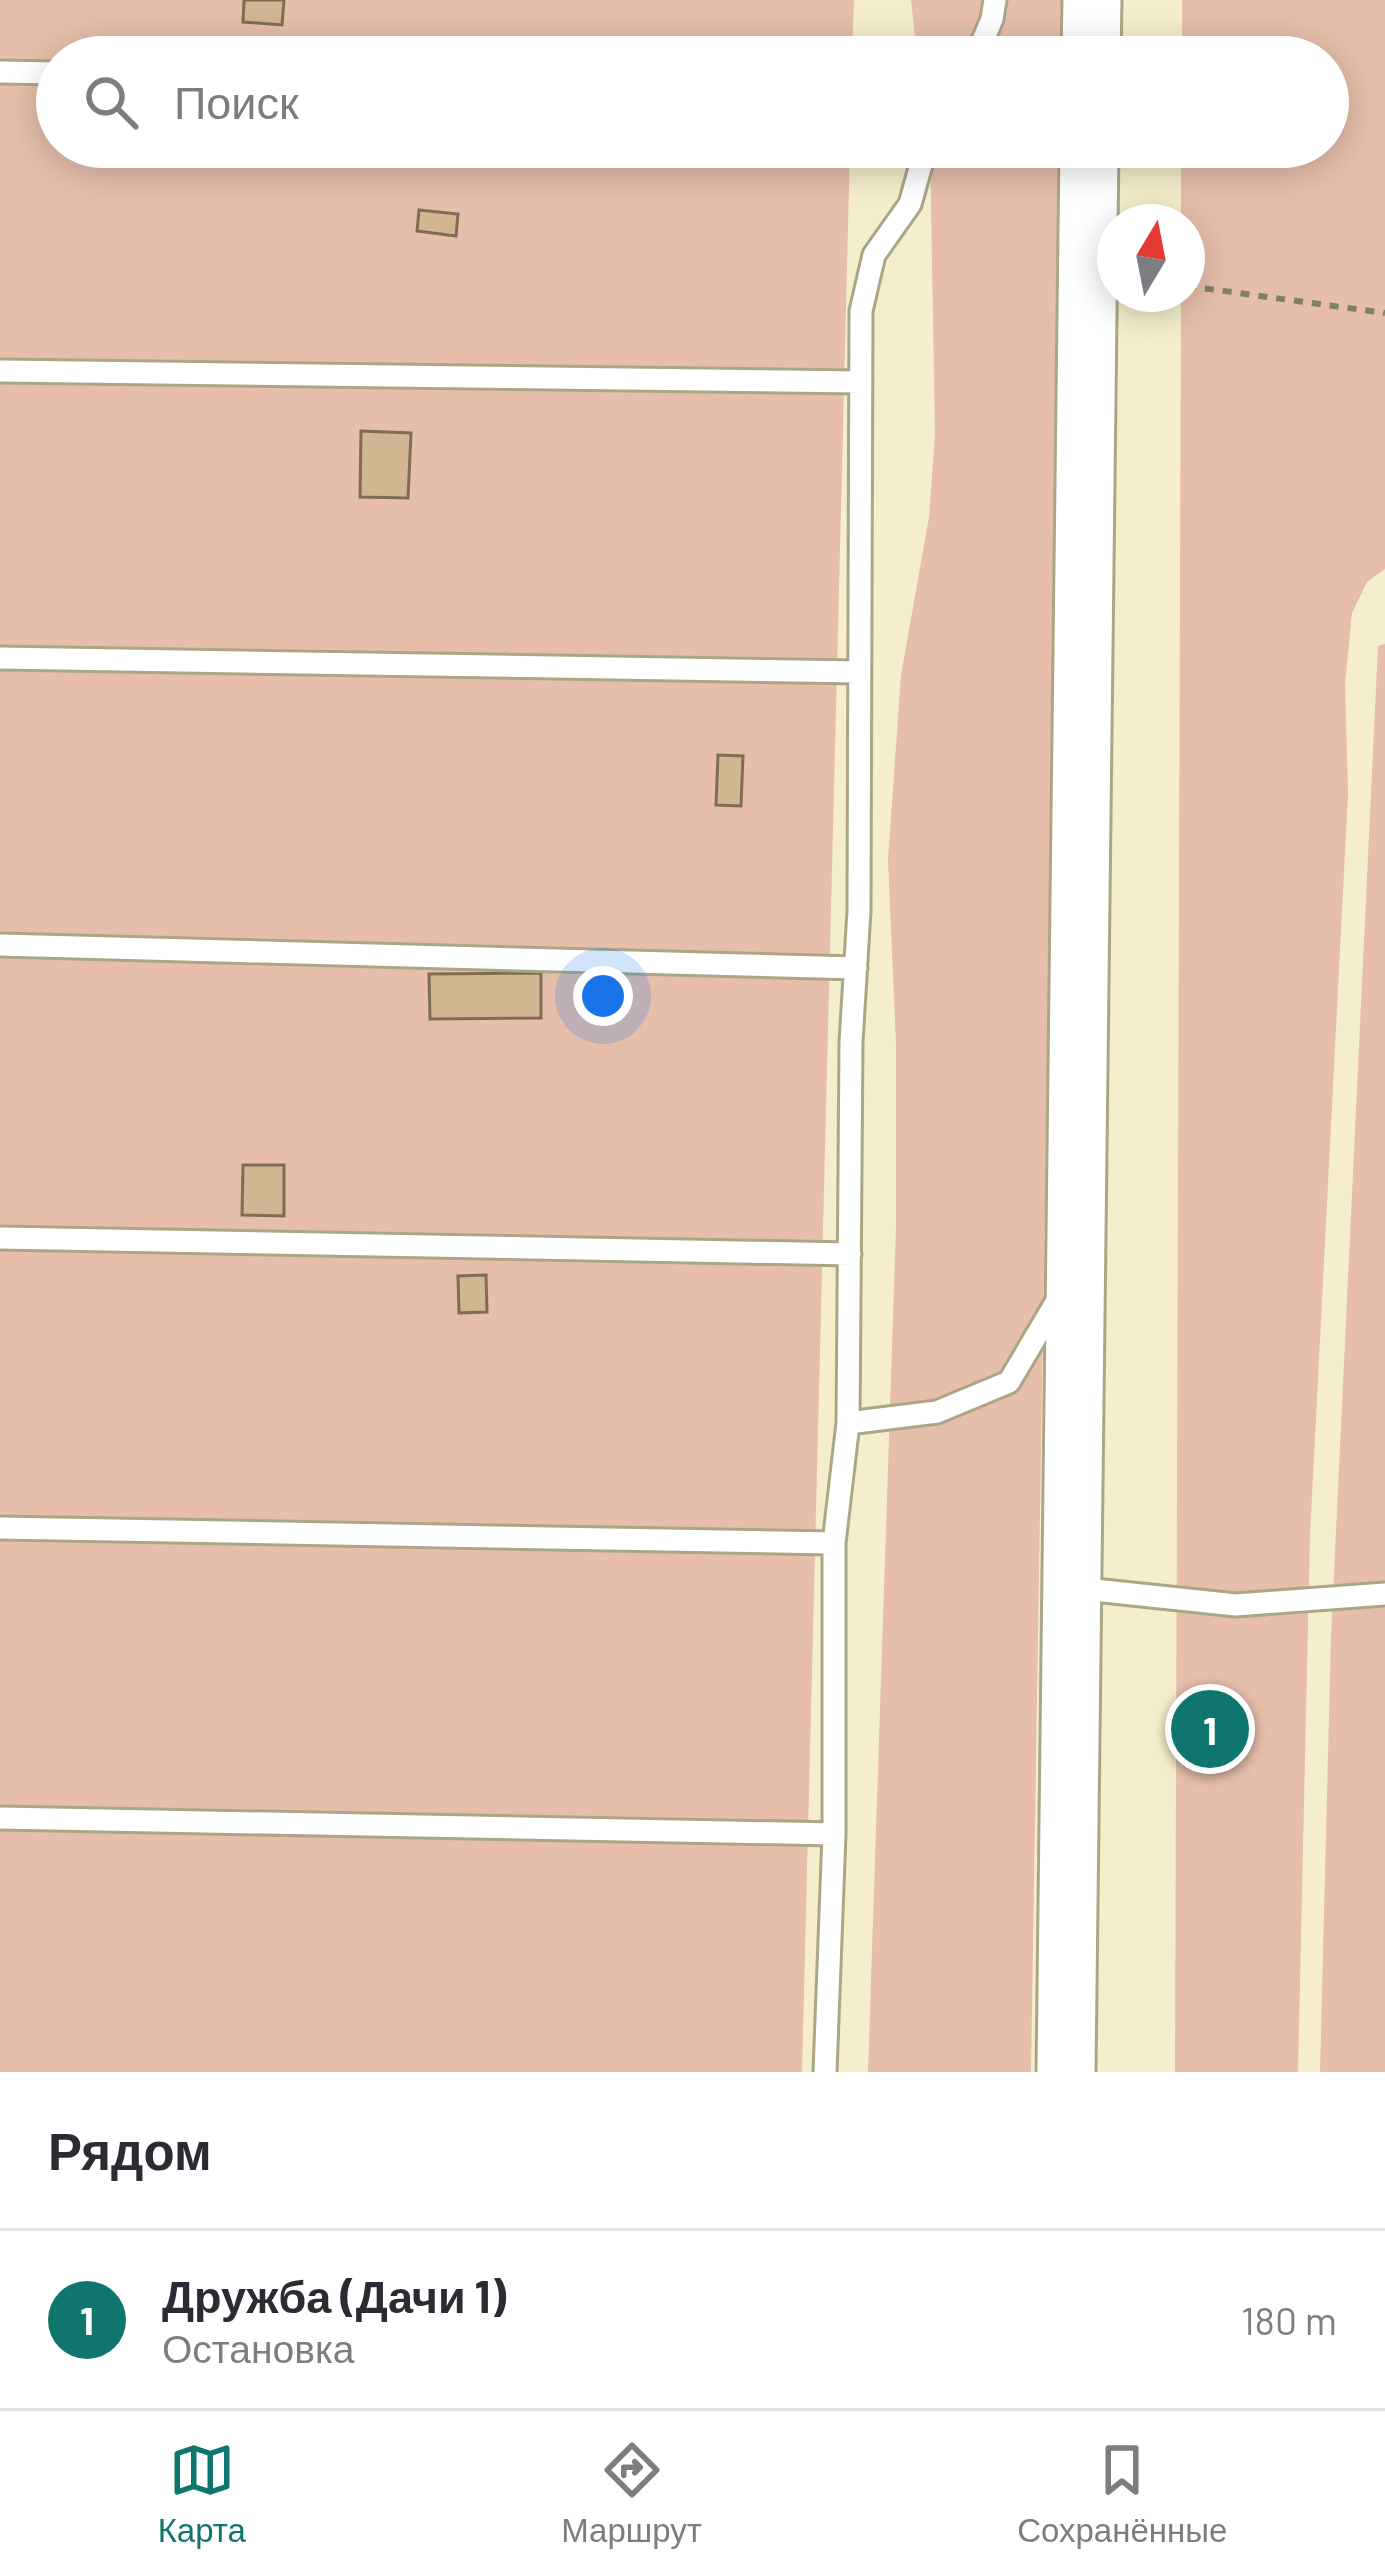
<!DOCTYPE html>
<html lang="ru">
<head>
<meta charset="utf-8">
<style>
  body { margin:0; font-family:Barlow,sans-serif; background:#f2f2f3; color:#2b2b33 }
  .compass { position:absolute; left:1097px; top:204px; width:108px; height:108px; border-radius:50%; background:#fff; box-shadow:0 6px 30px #0003; rotate:10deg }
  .you { position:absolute; left:603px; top:996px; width:42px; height:42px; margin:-30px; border:9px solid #fff; border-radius:50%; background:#1a73e8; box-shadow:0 0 0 18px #1a73e833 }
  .badge { display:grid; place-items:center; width:78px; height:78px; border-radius:50%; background:#0f766e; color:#fff; font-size:39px; font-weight:700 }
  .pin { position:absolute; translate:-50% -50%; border:6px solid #fff; box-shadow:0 3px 12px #0006 }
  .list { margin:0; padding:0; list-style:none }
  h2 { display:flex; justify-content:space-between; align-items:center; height:156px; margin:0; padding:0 48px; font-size:51px }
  h2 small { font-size:39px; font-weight:400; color:#7c7c81 }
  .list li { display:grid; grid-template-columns:78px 1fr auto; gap:36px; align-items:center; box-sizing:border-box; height:180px; padding:0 48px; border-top:3px solid #e1e1e2 }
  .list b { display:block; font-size:45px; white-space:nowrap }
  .list p { margin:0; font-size:39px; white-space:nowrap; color:#7c7c81 }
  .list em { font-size:39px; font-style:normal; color:#7c7c81 }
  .icon { flex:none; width:66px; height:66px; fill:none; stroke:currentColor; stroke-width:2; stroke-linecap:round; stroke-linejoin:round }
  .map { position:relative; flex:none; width:1385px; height:2072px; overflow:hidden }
  .search { position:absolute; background:#fff; box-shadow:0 6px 30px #0003; left:36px; right:36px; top:36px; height:132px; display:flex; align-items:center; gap:30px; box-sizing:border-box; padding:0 42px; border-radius:66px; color:#7c7c81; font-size:45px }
  .sheet { height:336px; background:#fff }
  nav { display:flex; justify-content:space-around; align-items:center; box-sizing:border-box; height:168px; border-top:3px solid #e1e1e2; background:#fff; font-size:33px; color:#7c7c81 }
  nav a { display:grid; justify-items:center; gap:6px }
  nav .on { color:#0f766e }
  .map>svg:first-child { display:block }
  .green { fill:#e6beab }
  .building { fill:#d2b692; stroke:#806c53; stroke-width:3 }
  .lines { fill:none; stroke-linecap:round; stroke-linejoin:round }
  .lane-casing { stroke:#aba686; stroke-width:27 }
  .secondary-casing { stroke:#aba686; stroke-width:63 }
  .path { stroke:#827e67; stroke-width:6; stroke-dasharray:9 9; stroke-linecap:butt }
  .lane { stroke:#fff; stroke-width:21 }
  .secondary { stroke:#fff; stroke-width:57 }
</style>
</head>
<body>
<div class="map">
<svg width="1385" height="2072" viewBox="0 0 1385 2072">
  <rect width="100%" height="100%" fill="#f4eecc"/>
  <path class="green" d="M 0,0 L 854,0 L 852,57 L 57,57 L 57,147 L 850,147 L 802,2072 L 0,2072 Z
    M 911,0 L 1064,0 L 1063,57 L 917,57 Z
    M 1182,0 L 1385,0 L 1385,569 L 1367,582 L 1352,613 L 1345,684 L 1348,794 L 1310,1535 L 1298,2072 L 1175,2072 L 1181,294 L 1187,294 L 1187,222 L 1181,222 L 1181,147 L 1328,147 L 1328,57 L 1182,57 Z
    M 930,147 L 1062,147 L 1031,2072 L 868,2072 L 896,1227 L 896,1044 L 888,860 L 901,675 L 929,517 L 935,435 Z
    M 1385,644 L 1385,2072 L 1320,2072 L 1331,1637 L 1378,646 Z"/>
  <path class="building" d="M 244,0 L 284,0 L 282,25 L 243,22 Z
    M 419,210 L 458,214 L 456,236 L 417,231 Z
    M 361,431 L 411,433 L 408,498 L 360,497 Z
    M 718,755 L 743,756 L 741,806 L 716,805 Z
    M 541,973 L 541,1018 L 430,1019 L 429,974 Z
    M 243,1165 L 284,1165 L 284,1216 L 242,1215 Z
    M 486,1275 L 487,1312 L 459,1313 L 458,1276 Z"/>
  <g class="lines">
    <defs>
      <path id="lane" d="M 976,57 L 992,19 L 995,0
        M 0,72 L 57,73
        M 0,371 L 861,382
        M 0,658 L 858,672
        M 0,945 L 856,968
        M 0,1238 L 850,1254
        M 848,1423 L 937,1412 L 1009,1382 L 1061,1294
        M 0,1528 L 834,1543
        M 1075,1588 L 1236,1605 L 1385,1594
        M 0,1818 L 834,1834
        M 825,2072 L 834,1834 L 834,1543 L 848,1423 L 851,1042 L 859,911 L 861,311 L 874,255 L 910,204 L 926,147"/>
      <path id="secondary" d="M 1091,57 L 1092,0
        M 1066,2072 L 1089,147"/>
    </defs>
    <use href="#lane" class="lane-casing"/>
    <use href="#secondary" class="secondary-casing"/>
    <path class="path" d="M 1187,286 L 1385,313"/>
    <use href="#lane" class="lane"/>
    <use href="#secondary" class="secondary"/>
  </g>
</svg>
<svg class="compass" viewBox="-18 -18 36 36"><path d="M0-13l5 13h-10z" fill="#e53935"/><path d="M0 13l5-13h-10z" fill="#7c7c81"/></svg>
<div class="you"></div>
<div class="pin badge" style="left:1210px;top:1729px">1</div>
<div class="search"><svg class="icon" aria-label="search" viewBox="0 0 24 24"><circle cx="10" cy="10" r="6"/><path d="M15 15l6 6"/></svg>Поиск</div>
</div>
<section class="sheet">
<h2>Рядом<small></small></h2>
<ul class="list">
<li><span class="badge">1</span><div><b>Дружба (Дачи 1)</b><p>Остановка</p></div><em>180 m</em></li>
</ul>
</section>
<nav>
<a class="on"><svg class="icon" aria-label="map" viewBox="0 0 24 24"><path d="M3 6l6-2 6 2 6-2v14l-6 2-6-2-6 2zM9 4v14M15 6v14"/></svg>Карта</a>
<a><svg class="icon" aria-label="directions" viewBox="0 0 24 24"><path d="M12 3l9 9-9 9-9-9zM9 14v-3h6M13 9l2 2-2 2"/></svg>Маршрут</a>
<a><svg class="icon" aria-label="saved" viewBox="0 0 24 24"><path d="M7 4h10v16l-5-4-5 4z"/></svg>Сохранённые</a>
</nav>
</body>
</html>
